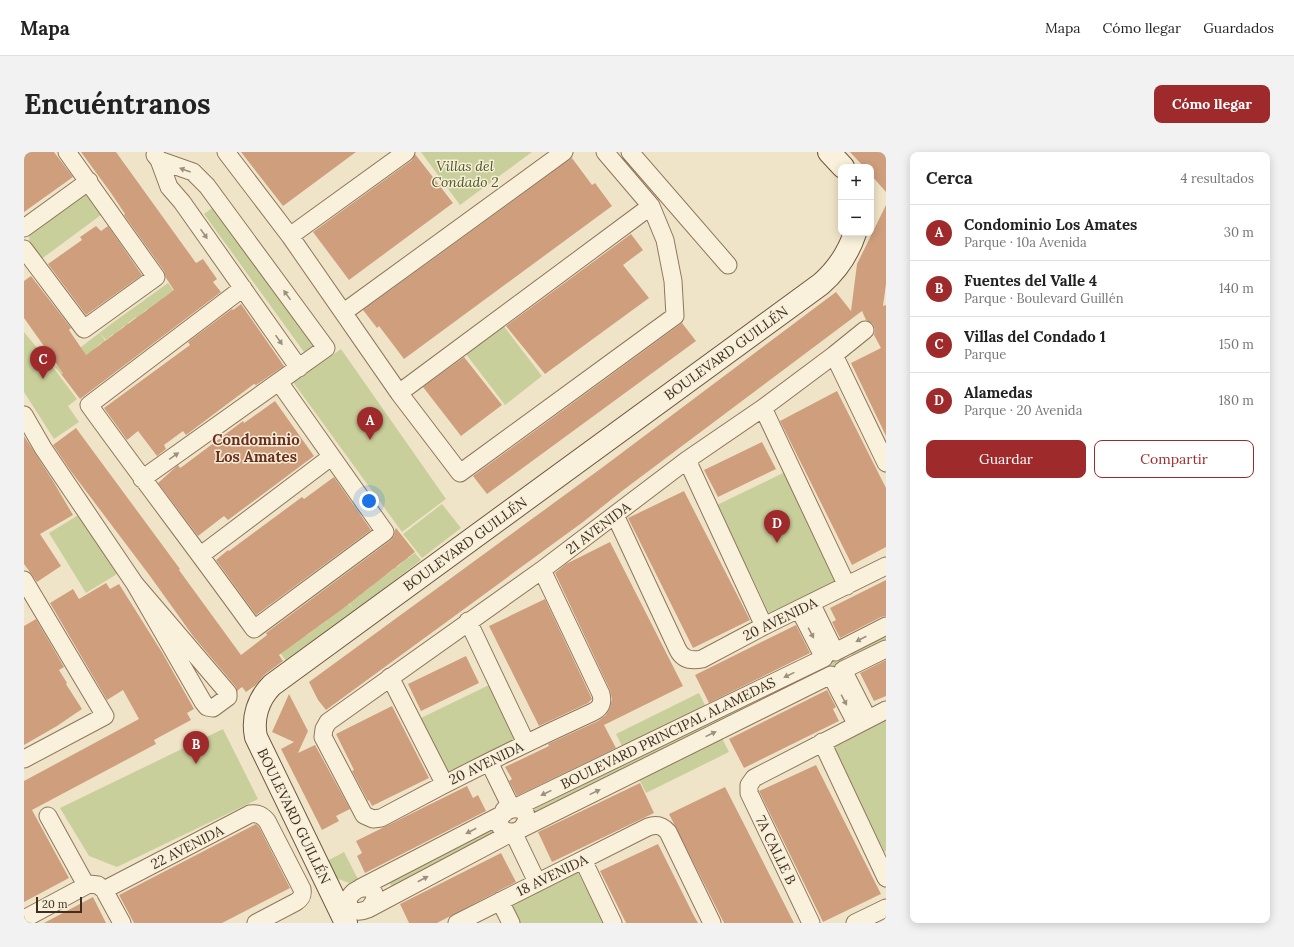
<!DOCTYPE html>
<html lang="es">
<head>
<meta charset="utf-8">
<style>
  body { margin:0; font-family:Lora,serif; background:#f2f2f2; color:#222 }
  .controls { position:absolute; right:12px; top:12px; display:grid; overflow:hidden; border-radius:8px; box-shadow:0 2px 10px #0003 }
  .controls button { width:36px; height:36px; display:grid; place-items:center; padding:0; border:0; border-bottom:1px solid #e0e0e0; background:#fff; color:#222; font:20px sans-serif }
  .scale { position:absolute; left:12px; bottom:10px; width:46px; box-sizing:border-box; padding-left:4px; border:2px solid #3d2e20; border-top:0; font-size:11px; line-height:14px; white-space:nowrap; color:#3d2e20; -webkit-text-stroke:3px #f7eed8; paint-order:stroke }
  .you { position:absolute; left:345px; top:349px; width:14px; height:14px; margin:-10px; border:3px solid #fff; border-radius:50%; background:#1a73e8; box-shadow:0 0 0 6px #1a73e833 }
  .badge { display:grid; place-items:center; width:26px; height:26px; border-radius:50%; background:#9e2a2b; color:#fff; font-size:13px; font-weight:700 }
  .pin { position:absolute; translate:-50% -33px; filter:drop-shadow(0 1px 2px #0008) }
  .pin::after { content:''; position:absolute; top:21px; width:14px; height:12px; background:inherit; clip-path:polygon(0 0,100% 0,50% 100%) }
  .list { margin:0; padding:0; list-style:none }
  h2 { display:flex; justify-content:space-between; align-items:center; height:52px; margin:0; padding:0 16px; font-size:17px }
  h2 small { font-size:13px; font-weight:400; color:#767676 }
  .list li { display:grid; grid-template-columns:26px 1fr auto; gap:12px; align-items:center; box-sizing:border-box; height:56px; padding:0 16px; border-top:1px solid #e0e0e0 }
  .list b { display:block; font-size:15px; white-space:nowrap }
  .list p { margin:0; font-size:13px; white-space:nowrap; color:#767676 }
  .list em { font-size:13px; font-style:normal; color:#767676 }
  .actions { display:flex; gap:8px; padding:12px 16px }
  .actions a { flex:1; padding:9px 0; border:1px solid #9e2a2b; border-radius:8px; text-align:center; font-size:14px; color:#9e2a2b }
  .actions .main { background:#9e2a2b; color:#fff }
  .map { position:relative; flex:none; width:862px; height:771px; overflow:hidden; border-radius:8px }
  header { display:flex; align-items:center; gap:24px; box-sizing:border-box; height:56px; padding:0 20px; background:#fff; border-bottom:1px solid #e0e0e0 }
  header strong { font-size:19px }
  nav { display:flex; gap:22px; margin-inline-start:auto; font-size:14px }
  .intro { display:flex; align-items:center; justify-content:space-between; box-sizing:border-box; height:96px; padding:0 24px }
  h1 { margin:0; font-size:28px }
  .button { padding:10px 18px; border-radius:8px; background:#9e2a2b; color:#fff; font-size:14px; font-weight:700 }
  main { display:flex; gap:24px; padding:0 24px }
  aside { flex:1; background:#fff; border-radius:8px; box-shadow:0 2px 10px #0003 }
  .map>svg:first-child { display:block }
  .green { fill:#c9cf9b }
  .building { fill:#cf9f7d }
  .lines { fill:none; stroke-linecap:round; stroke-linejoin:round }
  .minor-casing { stroke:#8d765c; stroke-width:19 }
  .secondary-casing { stroke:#6f573f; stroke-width:24 }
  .minor { stroke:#faf1dc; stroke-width:17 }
  .secondary { stroke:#faf1dc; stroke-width:22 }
  .oneway { fill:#9c907e }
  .labels { text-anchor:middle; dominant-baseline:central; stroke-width:3; stroke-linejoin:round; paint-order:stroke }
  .park-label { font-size:14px; font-style:italic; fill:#4d5a26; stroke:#f7eed8 }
  .street-label { font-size:14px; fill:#3d2e20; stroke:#f7eed8 }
  .neighbourhood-label { font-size:15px; font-weight:bold; fill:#6b2e1e; stroke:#f7eed8 }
</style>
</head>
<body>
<header>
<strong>Mapa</strong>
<nav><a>Mapa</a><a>Cómo llegar</a><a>Guardados</a></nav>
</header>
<div class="intro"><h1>Encuéntranos</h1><a class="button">Cómo llegar</a></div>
<main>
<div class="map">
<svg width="862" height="771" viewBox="0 0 862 771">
  <rect width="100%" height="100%" fill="#f0e4c8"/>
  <path class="green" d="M 397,0 L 508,0 L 436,53 Z
    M 61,42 L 78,61 L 77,63 L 16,108 C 9,98 3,92 6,80 Z
    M 191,54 L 291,193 L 280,200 L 180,62 Z
    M 144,131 L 157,148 L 146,141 L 139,146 L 142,159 L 135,149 L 127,155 L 134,164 L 131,167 L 123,157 L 116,163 L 123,173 L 120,175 L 112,165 L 104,171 L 111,181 L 108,184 L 100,174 L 93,180 L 100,189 L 97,192 L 89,182 L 82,188 L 76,181 L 88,199 L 85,201 L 77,191 L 70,197 L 77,207 L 74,209 L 66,200 L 37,222 L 31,215 L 87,172 Z
    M 475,168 L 518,224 L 481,253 L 438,197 Z
    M 0,180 L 28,214 L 53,247 L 44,254 L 55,270 L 30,287 L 0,240 Z
    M 317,197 L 422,347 L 378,380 L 269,230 Z
    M 761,320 L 813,429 L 745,461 L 693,353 Z
    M 418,352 L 437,376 L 398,406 L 379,382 Z
    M 56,362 L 93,422 L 62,441 L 25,381 Z
    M 376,397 L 384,406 L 391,401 L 397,408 L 319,468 L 262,509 L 250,492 L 283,483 L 291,477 L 287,465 L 294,475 L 302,469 L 304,471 L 295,459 L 325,452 L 330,458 L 318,441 L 329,448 L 336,443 L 332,431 L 340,440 L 348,434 L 340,424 L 354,413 L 362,423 L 370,417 L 362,407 L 365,405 L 373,415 L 380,409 L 373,399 Z
    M 862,477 L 862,494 L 831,510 L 824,496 Z
    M 819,505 L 821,508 L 820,514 L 801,518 L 799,515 L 800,509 Z
    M 788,514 L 795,527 L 510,667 L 503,653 Z
    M 465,533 L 493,589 L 424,622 L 397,566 Z
    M 675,541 L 683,557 L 600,598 L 592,582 Z
    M 862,567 L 862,699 L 860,700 L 808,592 Z
    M 199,577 L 234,647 L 93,715 L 65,704 L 36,656 Z
    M 697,584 L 705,600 L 622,641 L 614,625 Z
    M 468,671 L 474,684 L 370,739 L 363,726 Z
    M 320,700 L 334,727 L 325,731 L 312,726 L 301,710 Z
    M 554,720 L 579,771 L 494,771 L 486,753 Z"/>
  <path class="building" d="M 0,0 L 30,0 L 49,25 L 0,60 Z
    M 57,0 L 92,0 L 172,111 L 179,107 L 193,127 L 189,130 L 197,140 L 56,247 L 37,222 L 39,221 L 0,166 L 0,129 L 7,124 L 47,176 L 45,178 L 62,203 L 150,138 L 142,126 L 140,119 L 100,63 L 101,62 L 87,41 Z
    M 217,0 L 332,0 L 259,54 Z
    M 826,0 L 862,0 L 862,40 L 847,23 L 847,15 L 840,15 Z
    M 391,2 L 429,51 L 325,128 L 289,80 L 388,8 Z
    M 548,6 L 568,33 L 571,31 L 588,54 L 380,207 L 355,174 L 353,176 L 339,158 Z
    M 862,53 L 862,132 L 859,154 L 862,153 L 862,284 L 827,211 L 857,196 L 850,183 L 851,177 L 849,172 L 842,168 L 838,159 L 598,339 L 559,370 L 302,558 L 294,548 L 285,530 L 579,315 L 812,140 L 827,159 L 833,112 Z
    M 72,74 L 77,79 L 84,74 L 118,123 L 62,163 L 24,112 L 58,88 L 56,85 Z
    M 607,82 L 619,98 L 599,113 L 625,146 L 521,222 L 482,174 Z
    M 217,152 L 260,214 L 232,233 L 230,232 L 162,283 L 159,279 L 140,293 L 142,297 L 133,304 L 114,279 L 103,288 L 80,256 L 166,193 L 164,190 L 208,157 L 209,158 Z
    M 658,171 L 672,189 L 463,342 L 449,324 Z
    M 440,205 L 478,253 L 437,284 L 399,235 Z
    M 813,239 L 862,336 L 862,395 L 828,413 L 756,269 Z
    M 251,249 L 290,304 L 204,368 L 200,364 L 174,384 L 134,331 L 154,313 L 156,316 L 159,314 L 219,269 L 220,271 Z
    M 52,276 L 156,417 L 155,418 L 217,503 L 243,483 L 242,481 L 367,388 L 370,384 L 371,378 L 372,376 L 391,400 L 317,458 L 255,503 L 259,509 L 240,523 L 232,533 L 222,540 L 218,535 L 213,539 L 212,535 L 169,484 L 126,424 L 46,318 L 29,293 Z
    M 0,284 L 29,329 L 49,363 L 16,382 L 37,414 L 13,430 L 0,412 Z
    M 738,290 L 752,317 L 694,345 L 680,318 Z
    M 310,325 L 347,378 L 232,463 L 192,408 L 204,398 L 205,399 L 278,345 L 280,347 Z
    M 660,339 L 726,468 L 669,496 L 604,366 Z
    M 586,390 L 659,534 L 580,573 L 592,596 L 493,644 L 485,629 L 488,627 L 481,615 L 525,594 L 524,592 L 574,569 L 582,563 L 586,556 L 588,547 L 586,538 L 531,421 L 542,412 Z
    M 862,428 L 862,464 L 857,465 L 816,486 L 808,470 L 812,468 L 806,456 Z
    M 82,431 L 86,437 L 95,432 L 139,502 L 170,557 L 163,561 L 167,568 L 130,588 L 132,592 L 8,658 L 45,726 L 0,750 L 0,629 L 115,567 L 99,538 L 83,548 L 26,451 L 49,437 L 55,447 Z
    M 521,447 L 568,547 L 564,551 L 515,574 L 465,474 Z
    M 12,467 L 40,515 L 35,518 L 43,531 L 42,532 L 58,557 L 33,574 L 0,593 L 0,474 Z
    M 772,473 L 786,501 L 685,551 L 671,523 Z
    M 442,504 L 455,531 L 397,559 L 384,532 Z
    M 862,508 L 862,544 L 850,549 L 836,521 Z
    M 803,538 L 812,555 L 809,557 L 815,569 L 720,616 L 705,587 Z
    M 265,542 L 284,579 L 274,601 L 291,593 L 326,657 L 312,664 L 315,669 L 298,678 L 257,597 L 270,590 L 248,580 Z
    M 368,554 L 405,626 L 348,654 L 345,648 L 344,649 L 328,619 L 330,618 L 312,582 Z
    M 792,613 L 857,742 L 799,770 L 735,639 Z
    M 616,631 L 630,661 L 528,710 L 514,680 Z
    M 443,634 L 449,646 L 454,643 L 462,659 L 341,721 L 333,704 L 338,701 L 332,689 Z
    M 701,635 L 722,676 L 770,771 L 700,771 L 645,662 Z
    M 232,672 L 235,675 L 266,736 L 198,771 L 110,771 L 95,743 Z
    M 634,692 L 670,764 L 674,771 L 602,771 L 576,719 Z
    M 477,701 L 492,730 L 413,771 L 385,771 L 376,752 Z
    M 69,745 L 82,771 L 20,771 Z"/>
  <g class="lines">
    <defs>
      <path id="minor" d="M 202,0 L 266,84 L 375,241 L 436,321 L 651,164 L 649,129 L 641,88 L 627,54 L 581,0
        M 606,0 L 704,113
        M 131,3 L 135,8 L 145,35 L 158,50 L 275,216
        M 0,76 L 65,29
        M 266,84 L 382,0
        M 0,97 L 60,177 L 132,125 L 43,0
        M 219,136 L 65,253 C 119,328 176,402 230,477 L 361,380 L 255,230
        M 320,160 L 540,0
        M 810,203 L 862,311
        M 375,241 L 627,54
        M 739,256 L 823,434
        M 0,263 L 19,296 L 111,432 L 179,550 L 183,555 L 189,556 L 204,545 L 204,541 L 111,432
        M 663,308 L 740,474
        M 118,327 L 302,196 L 183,34 L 169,20 L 135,8
        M 591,363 L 654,498 C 659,508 668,509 678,507 L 740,474 L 862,414
        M 177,403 L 307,305
        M 518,418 L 577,542 C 579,550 577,556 569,560 C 497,593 427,628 357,666 L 349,667 L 340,663 L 299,585 L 300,577 L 304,570 L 518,418 L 663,308 L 739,256 L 810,203 L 841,178
        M 0,428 L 81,564 L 0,607
        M 787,451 L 811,500 L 862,474
        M 444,469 L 502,591
        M 366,525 L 420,631
        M 844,567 L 819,518 L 862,497
        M 798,590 L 862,726
        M 465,610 L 488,657 L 800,506 L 775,457
        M 24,664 L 62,733
        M 498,676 C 513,657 486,650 477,665 C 471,677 484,682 493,679 L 807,523 L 833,573
        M 559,708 L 589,771
        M 336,736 L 481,661 L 480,658
        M 80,738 L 98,771
        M 476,749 L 487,771
        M 346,755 C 362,736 333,727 324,748 L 325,755 C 331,761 337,760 344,757 L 489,680 L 513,730
        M 0,767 L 65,732 L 74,733 L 80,738 L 226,662 C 234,661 238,663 243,669 L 278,737 C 279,743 278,746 272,750 L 232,771
        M 433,771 L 624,675 C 632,672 638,673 644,680 L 688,771
        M 787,771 L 725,641 L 725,633 L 730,626 L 862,558
        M 831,771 L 862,756"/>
      <path id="secondary" d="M 805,0 L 819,15
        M 322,771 L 232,585 C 228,566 234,547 248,533 L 797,132 C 813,118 824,102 831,81"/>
    </defs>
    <use href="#minor" class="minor-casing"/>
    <use href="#secondary" class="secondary-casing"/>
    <use href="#minor" class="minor"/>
    <use href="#secondary" class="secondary"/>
  </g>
  <defs><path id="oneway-solid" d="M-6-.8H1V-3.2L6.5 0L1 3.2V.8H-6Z"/></defs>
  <g class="oneway">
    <use href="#oneway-solid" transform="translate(161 18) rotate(-160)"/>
    <use href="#oneway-solid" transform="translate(180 82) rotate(55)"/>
    <use href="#oneway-solid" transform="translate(263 143) rotate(-126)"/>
    <use href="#oneway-solid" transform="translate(255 188) rotate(55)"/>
    <use href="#oneway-solid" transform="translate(150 304) rotate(-35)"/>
    <use href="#oneway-solid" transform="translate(787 481) rotate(62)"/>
    <use href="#oneway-solid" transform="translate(837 487) rotate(153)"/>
    <use href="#oneway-solid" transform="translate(765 523) rotate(154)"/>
    <use href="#oneway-solid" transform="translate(820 548) rotate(62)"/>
    <use href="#oneway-solid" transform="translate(687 582) rotate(-26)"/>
    <use href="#oneway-solid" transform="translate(571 640) rotate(-26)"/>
    <use href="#oneway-solid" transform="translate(522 641) rotate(154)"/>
    <use href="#oneway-solid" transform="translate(447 679) rotate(153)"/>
    <use href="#oneway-solid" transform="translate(399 727) rotate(-28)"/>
  </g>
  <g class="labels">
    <g class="park-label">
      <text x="441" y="14">Villas del<tspan x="441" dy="16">Condado 2</tspan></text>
    </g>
    <g class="street-label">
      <text transform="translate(702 201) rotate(-36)">BOULEVARD GUILLÉN</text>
      <text transform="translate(574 376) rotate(-37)">21 AVENIDA</text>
      <text transform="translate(441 392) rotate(-36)">BOULEVARD GUILLÉN</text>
      <text transform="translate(756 467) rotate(-26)">20 AVENIDA</text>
      <text transform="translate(644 581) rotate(-26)">BOULEVARD PRINCIPAL ALAMEDAS</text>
      <text transform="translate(462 611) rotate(-26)">20 AVENIDA</text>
      <text transform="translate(270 664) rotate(64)">BOULEVARD GUILLÉN</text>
      <text transform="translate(163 695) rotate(-27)">22 AVENIDA</text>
      <text transform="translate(752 698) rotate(64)">7A CALLE B</text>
      <text transform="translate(528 723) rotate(-26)">18 AVENIDA</text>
    </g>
    <g class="neighbourhood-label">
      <text x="232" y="287">Condominio<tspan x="232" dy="17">Los Amates</tspan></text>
    </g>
  </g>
</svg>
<div class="controls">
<button>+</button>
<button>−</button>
</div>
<div class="scale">20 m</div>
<div class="you"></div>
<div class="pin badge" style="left:346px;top:288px">A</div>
<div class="pin badge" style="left:172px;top:612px">B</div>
<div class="pin badge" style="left:19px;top:227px">C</div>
<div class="pin badge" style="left:753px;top:391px">D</div>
</div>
<aside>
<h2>Cerca<small>4 resultados</small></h2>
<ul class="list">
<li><span class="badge">A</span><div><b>Condominio Los Amates</b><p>Parque · 10a Avenida</p></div><em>30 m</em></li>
<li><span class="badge">B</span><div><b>Fuentes del Valle 4</b><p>Parque · Boulevard Guillén</p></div><em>140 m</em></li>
<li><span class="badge">C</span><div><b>Villas del Condado 1</b><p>Parque</p></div><em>150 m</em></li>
<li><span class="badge">D</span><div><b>Alamedas</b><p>Parque · 20 Avenida</p></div><em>180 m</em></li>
</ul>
<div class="actions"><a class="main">Guardar</a><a>Compartir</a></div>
</aside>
</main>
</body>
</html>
